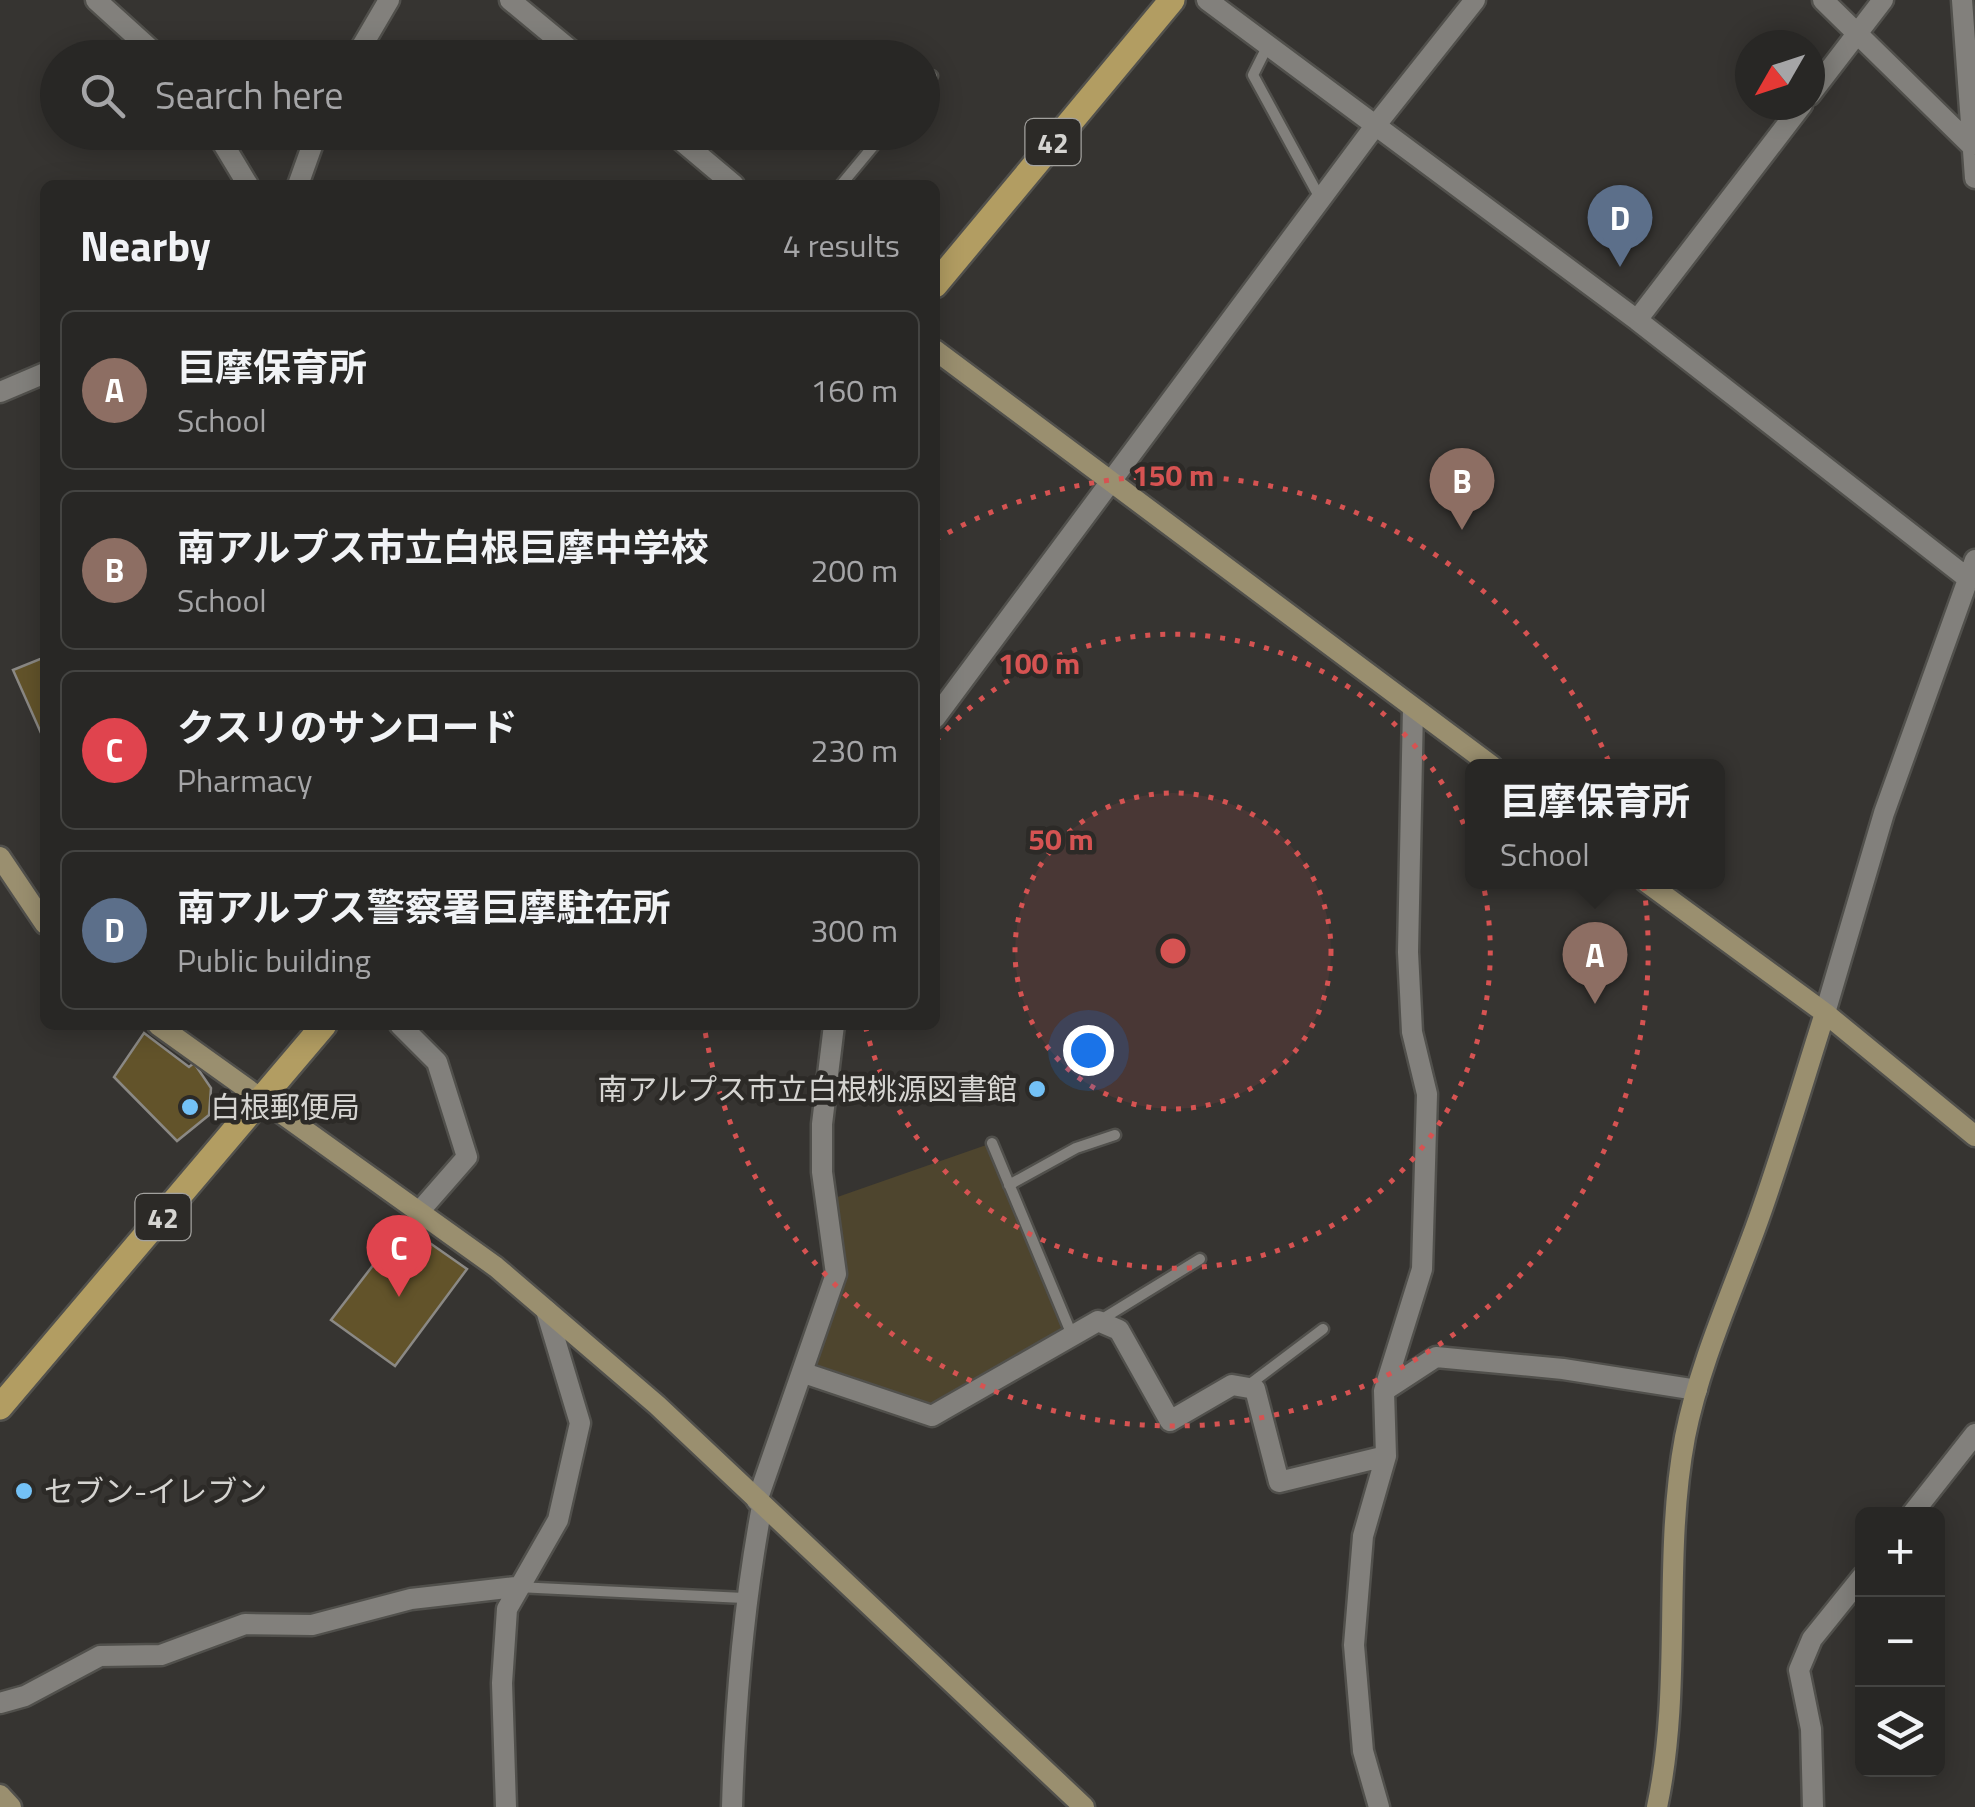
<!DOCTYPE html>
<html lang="en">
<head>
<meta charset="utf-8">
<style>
  body { margin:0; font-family:"Titillium Web","Noto Sans JP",sans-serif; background:#343332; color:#f1f3f6 }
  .controls { position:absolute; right:30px; bottom:30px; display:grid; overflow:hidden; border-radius:15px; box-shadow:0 5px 25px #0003 }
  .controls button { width:90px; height:90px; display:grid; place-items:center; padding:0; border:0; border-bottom:2px solid #444442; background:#282725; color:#f1f3f6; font:50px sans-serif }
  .compass { position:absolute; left:1735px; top:30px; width:90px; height:90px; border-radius:50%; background:#282725; box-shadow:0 5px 25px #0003; rotate:231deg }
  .you { position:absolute; left:1088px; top:1050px; width:35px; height:35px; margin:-25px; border:8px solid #fff; border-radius:50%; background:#1a73e8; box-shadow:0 0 0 15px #1a73e833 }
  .badge { display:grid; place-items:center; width:65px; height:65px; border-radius:50%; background:#db2777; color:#fff; font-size:32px; font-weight:700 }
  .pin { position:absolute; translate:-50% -82px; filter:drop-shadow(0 2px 5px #0008) }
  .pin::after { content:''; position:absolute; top:52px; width:35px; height:30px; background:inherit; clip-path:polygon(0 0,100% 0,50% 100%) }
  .popup { position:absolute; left:1465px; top:759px; width:260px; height:130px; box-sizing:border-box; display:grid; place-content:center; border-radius:15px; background:#282725; filter:drop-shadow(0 2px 8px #0005); font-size:32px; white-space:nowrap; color:#a5a5a7 }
  .popup b { font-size:38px; color:#f1f3f6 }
  .popup::after { content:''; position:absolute; left:50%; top:100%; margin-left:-20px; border:20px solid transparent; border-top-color:#282725 }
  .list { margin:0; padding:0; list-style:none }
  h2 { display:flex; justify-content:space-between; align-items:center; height:130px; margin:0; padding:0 40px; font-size:42px }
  h2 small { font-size:32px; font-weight:400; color:#a5a5a7 }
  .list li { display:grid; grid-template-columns:65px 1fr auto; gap:30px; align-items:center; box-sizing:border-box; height:160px; margin:0 20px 20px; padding:0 20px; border:2px solid #444442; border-radius:15px }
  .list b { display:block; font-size:38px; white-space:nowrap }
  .list p { margin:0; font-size:32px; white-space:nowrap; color:#a5a5a7 }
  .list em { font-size:32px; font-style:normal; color:#a5a5a7 }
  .icon { flex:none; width:55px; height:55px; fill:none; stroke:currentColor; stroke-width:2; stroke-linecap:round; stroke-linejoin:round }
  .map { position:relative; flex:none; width:1975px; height:1807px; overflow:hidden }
  .search { position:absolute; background:#282725; box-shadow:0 5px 25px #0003; left:40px; top:40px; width:900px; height:110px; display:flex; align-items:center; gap:25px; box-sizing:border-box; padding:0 35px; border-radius:55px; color:#a5a5a7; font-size:38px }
  .panel { position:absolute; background:#282725; box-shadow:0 5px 25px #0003; left:40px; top:180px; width:900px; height:850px; border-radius:15px }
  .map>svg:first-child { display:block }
  .green { fill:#4e452e }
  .building { fill:#62532a; stroke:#8b8985; stroke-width:2.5 }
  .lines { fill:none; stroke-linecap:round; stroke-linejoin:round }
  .lane-casing { stroke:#51504c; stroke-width:15 }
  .street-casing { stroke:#51504c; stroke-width:25 }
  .secondary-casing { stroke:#51504c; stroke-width:25 }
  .primary-casing { stroke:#51504c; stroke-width:30 }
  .lane { stroke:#82807c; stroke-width:10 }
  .street { stroke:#82807c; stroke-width:20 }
  .secondary { stroke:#9a8f6f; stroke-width:20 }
  .primary { stroke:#b29d62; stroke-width:25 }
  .ring { fill:none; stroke:#d65352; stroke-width:5; stroke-dasharray:5 10 }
  .poi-dot { fill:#73c1f6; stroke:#2c2a27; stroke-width:4 }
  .labels { text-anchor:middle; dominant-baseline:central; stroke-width:9; stroke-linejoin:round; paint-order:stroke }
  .shield { fill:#2c2a27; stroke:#a2a19e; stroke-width:2.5 }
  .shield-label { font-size:28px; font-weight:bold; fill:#d5d4d1 }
  .poi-label { font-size:30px; fill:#d5d4d1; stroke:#2c2a27; text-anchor:start }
  .centre { fill:#d65352; stroke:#2c2a27; stroke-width:5 }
  .ring-label { font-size:30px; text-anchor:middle; font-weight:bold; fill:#d65352; stroke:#2c2a27; stroke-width:9; stroke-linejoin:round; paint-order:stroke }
</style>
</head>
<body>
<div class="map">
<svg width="1975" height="1807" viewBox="0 0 1975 1807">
  <rect width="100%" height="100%" fill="#363431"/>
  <path class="green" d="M 992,1143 L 1072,1336 L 932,1416 L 804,1373 L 836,1274 L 826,1201 Z"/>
  <path class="building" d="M 45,657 L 45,742 L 13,670 Z
    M 144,1033 L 189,1067 L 194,1063 L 211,1088 L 209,1115 L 177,1141 L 114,1077 Z
    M 404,1225 L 467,1269 L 395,1366 L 331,1320 Z"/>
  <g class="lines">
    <defs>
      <path id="lane" d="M 1268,45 L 1253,75 L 1320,198
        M 922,88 L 932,76
        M 841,185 L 885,132
        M 992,1143 L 1072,1335
        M 1009,1185 L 1076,1148 L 1115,1135
        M 1099,1321 L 1200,1259
        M 1246,1387 L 1323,1329
        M 517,1587 L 744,1598"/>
      <path id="street" d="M 96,0 L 160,58
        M 510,0 L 580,58
        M 1207,0 L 1637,320 L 1970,580
        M 1823,0 L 1971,145
        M 1962,0 L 1975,178
        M 355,58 L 389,0
        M 1810,95 L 1883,0
        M 216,132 L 248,185
        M 671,132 L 734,185
        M 298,185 L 317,132
        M 1637,320 L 1802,105
        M 0,392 L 45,373
        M 935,718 L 1375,126 L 1475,0
        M 1825,1013 L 1884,813 L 1975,560
        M 400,1025 L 437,1062 L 467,1157 L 418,1213
        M 804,1373 L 932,1416 L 1098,1321 L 1119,1330 L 1170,1421 L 1232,1385 L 1255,1389 L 1279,1482 L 1386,1456
        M 1384,1391 L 1436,1357 L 1563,1369 L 1697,1390
        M 757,1501 L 836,1274 L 822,1172 L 822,1124 L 834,1025
        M 1912,1514 L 1975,1434
        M 0,1703 L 25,1696 L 100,1656 L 161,1655 L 245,1624 L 312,1625 L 411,1599 L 516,1587
        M 506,1807 L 502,1683 L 507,1609 L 558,1520 L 580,1423 L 546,1310
        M 732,1807 C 735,1704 743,1607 762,1506
        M 1379,1807 L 1363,1751 L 1354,1645 L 1363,1536 L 1386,1456 L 1384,1391 L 1422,1269 L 1427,1094 L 1412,1032 L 1408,952 L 1413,708
        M 1813,1807 L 1811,1729 L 1799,1670 L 1812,1639 L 1862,1577"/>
      <path id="secondary" d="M 935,350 L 1492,766
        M 0,857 L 45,924
        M 1646,882 L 1825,1013 L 1975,1136
        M 158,1025 L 496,1267 L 657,1405 L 1084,1807
        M 0,1795 L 11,1807
        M 1657,1807 C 1683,1685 1662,1559 1685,1437 C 1699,1366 1730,1297 1755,1229 C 1781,1158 1802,1085 1825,1013"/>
      <path id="primary" d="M 935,285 L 1172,0
        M 0,1407 L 324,1025"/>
    </defs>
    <use href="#lane" class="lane-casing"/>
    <use href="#street" class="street-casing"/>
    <use href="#secondary" class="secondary-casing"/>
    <use href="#primary" class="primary-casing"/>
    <use href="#lane" class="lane"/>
    <use href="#street" class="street"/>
    <use href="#secondary" class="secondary"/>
    <use href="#primary" class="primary"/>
  </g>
  <circle cx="1173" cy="951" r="158" fill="#d65352" fill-opacity=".12"/>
  <g class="ring">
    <circle cx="1173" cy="951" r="158"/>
    <path d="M936 741A317 317 0 1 1 865 1025"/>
    <path d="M935 540A475 475 0 1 1 704 1025"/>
  </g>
  <g class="poi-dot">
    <circle cx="1037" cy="1089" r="10"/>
    <circle cx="190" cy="1107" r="10"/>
    <circle cx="24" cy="1491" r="10"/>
  </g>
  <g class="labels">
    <g class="shield">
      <rect x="1025.5" y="119" width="55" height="46" rx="8"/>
      <rect x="135.5" y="1194" width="55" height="46" rx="8"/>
    </g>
    <g class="shield-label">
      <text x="1053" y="142">42</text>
      <text x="163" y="1217">42</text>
    </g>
    <g class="poi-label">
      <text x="1017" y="1089" text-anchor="end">南アルプス市立白根桃源図書館</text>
      <text x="210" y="1107">白根郵便局</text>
      <text x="44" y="1491">セブン-イレブン</text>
    </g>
  </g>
  <circle cx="1173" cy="951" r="15" class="centre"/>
  <g class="ring-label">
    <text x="1173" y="486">150 m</text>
    <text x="1039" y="674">100 m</text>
    <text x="1061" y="850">50 m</text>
  </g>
</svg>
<div class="controls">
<button>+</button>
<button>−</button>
<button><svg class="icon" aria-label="layers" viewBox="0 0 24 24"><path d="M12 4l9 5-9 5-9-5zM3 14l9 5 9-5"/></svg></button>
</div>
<svg class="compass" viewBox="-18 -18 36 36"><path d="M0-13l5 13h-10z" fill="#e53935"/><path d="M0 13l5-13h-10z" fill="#a5a5a7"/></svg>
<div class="you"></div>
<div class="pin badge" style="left:1595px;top:1004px;background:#8d6e63">A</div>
<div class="popup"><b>巨摩保育所</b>School</div>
<div class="pin badge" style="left:1462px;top:530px;background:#8d6e63">B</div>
<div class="pin badge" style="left:399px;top:1297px;background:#e0444e">C</div>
<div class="pin badge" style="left:1620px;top:267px;background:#5c6f8a">D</div>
<div class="search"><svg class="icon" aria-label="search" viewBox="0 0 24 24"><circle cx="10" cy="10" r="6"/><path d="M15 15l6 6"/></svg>Search here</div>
<section class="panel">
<h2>Nearby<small>4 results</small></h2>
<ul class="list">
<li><span class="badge" style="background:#8d6e63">A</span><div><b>巨摩保育所</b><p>School</p></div><em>160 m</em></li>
<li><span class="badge" style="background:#8d6e63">B</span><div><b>南アルプス市立白根巨摩中学校</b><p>School</p></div><em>200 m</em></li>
<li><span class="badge" style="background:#e0444e">C</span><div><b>クスリのサンロード</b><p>Pharmacy</p></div><em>230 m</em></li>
<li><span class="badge" style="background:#5c6f8a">D</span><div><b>南アルプス警察署巨摩駐在所</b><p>Public building</p></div><em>300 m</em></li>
</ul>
</section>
</div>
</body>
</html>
